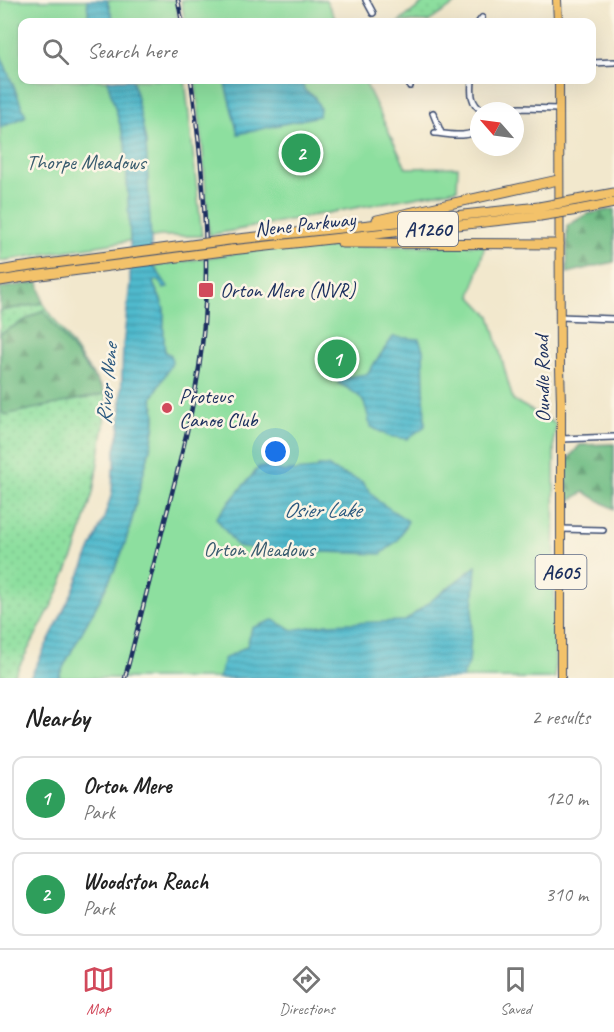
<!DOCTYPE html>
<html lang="en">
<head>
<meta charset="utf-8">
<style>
  body { margin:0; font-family:Caveat,sans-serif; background:#f2f2f2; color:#222 }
  .compass { position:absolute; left:470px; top:102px; width:54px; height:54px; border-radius:50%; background:#fff; box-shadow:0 6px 24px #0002; rotate:298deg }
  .you { position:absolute; left:276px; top:452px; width:21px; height:21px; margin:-15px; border:4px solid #fff; border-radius:50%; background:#1a73e8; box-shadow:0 0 0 9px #1a73e833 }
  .badge { display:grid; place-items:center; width:39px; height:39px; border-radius:50%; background:#d1495b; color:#fff; font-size:20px; font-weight:700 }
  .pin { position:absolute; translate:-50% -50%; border:3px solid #fff; box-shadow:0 2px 6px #0006 }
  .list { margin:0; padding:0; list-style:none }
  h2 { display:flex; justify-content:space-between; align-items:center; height:78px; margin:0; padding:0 24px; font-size:26px }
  h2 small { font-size:20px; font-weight:400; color:#767676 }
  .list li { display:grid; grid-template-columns:39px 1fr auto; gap:18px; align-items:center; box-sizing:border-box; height:84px; margin:0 12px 12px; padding:0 12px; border:2px solid #e0e0e0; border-radius:12px }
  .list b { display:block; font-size:22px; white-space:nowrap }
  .list p { margin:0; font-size:20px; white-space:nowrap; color:#767676 }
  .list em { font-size:20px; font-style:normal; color:#767676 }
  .icon { flex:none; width:33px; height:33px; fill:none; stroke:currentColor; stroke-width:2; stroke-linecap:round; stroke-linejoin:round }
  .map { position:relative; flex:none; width:614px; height:678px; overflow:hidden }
  .search { position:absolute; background:#fff; box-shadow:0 6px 24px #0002; left:18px; right:18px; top:18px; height:66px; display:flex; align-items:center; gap:15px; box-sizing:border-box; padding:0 21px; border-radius:12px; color:#767676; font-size:22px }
  .sheet { height:270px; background:#fff }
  nav { display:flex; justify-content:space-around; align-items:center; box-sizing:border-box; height:84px; border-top:2px solid #e0e0e0; background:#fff; font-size:16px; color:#767676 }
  nav a { display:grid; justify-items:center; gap:3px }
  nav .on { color:#d1495b }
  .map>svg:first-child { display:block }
  .grass { fill:url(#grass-dots); stroke:#54877e; stroke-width:1.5 }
  .forest { fill:url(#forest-firs); stroke:#467672; stroke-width:1.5 }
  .park { fill:#8ddf9f; stroke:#54877e; stroke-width:1.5 }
  .water { fill:url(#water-rules); stroke:#367496; stroke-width:1.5 }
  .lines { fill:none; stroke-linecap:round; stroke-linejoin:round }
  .minor-casing { stroke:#3b4b6f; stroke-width:8 }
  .primary-casing { stroke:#3b4b6f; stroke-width:10 }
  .trunk-casing { stroke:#3b4b6f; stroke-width:11 }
  .minor { stroke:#fff; stroke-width:5 }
  .primary { stroke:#f3c26a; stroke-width:8 }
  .trunk { stroke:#f3c26a; stroke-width:9 }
  .rail-casing { stroke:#1b2f5e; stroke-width:4.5 }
  .rail { stroke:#fcf5e5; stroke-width:2; stroke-dasharray:7; stroke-linecap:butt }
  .trunk-bridge-casing { stroke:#3b4b6f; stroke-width:11; stroke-linecap:butt }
  .trunk-bridge { stroke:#f3c26a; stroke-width:9 }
  .poi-dot { fill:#d1495b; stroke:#fcf5e5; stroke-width:2 }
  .labels { text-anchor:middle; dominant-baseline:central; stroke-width:5; stroke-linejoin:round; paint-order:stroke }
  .shield { fill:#fcf5e5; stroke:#5e6a86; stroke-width:1.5 }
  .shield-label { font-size:20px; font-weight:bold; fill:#1b2f5e }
  .park-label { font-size:21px; fill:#385b6e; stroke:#fcf5e5 }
  .street-label { font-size:21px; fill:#1b2f5e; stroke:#fcf5e5 }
  .poi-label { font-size:21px; fill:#1b2f5e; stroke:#fcf5e5; text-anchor:start }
  .water-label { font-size:22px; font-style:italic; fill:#2b597f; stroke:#fcf5e5 }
</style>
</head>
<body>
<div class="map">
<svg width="614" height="678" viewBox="0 0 614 678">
  <defs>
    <pattern id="grass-dots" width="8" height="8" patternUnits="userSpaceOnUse" patternTransform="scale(1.5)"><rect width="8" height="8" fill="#8ddf9f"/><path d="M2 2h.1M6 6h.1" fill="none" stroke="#79c08b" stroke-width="1.8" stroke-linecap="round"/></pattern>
    <pattern id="forest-firs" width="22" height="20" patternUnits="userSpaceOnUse" patternTransform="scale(1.5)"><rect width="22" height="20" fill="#72be86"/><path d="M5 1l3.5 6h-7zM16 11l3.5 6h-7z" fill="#5d9b71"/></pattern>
    <pattern id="water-rules" width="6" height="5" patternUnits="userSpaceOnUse" patternTransform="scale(1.5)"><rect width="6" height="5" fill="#50bacd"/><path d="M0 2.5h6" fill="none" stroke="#4298aa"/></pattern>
  </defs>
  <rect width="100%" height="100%" fill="#fcf5e5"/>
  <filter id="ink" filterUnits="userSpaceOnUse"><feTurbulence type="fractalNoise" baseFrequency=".0167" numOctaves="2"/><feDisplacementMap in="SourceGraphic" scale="12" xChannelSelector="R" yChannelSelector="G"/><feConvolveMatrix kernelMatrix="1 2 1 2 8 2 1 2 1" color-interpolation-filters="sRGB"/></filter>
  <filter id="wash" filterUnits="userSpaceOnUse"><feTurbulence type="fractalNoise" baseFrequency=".008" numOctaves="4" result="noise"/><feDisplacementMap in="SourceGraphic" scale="24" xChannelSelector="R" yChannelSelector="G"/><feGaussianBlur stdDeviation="1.35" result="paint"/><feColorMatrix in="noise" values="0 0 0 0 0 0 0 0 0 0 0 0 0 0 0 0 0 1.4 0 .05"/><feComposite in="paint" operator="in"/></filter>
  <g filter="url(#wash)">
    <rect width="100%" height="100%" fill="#f2e8cd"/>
    <path class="grass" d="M 427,0 L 461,0 L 428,22 L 399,22 Z
      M 43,303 L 106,394 L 104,425 L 93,493 L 75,552 L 55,599 L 13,678 L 0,678 L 0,311 Z"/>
    <path class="forest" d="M 614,209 L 614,262 L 567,273 L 567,226 L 587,214 Z
      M 39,282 L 43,303 L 0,311 L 0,288 Z
      M 43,310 L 106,394 L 4,415 L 0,408 L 0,334 Z
      M 614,444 L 614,509 L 584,492 L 566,503 L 567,460 L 580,445 Z"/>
    <path class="park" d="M 0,0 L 176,0 L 178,22 L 22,22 L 22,80 L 185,80 L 202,236 L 160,236 L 0,261 Z
      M 181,0 L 326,0 L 337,22 L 185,22 Z
      M 195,80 L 364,80 L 406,168 L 458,167 L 457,189 L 209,235 L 202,140 Z
      M 485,245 L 471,296 L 490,316 L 513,400 L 556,424 L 554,439 L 555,678 L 58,678 C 77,637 102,601 119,559 C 131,531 136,500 144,471 C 150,448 160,421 152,399 L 171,363 C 170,358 167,354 165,350 C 162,342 164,320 164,311 C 164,302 156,291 153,283 L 155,279 L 160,281 L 164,289 L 154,266 L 256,250 L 315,247 Z"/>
    <path class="water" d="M 87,0 L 107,0 L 114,22 L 89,22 Z
      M 0,53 L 26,116 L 0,128 Z
      M 107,80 L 132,80 L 134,85 L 146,142 L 152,263 L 168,287 L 164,289 L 158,280 L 155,280 L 153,283 C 156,291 163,301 164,310 C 164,323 163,338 165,352 L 171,355 L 172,363 L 152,398 C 160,422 149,451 143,475 C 135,503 131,532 119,559 C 102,601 77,637 58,678 L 30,678 L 71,595 L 104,518 L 112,493 L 113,468 L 115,467 L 115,450 L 120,428 L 123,346 L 130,283 L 130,239 L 125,142 Z
      M 224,80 L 301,80 L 305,91 L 314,96 L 320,108 L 319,116 L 238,134 Z
      M 393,337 L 419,339 L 423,350 L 425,426 L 407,439 L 388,436 L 370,426 C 365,397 363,397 338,383 L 340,378 L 367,374 Z
      M 318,466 L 328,466 L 333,470 L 361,481 L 378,501 L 408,521 L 398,540 L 381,554 L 265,550 L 237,546 L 216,518 L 259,467 L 272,468 L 284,472 L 316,469 Z
      M 476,566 L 469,663 L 462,678 L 219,678 L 224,659 L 247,646 L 252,628 L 273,620 L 293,630 L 327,624 L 405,621 Z"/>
  </g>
  <g filter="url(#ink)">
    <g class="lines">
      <defs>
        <path id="minor" d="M 366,0 L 373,13
          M 479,22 L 482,18
          M 592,63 L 614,62
          M 409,80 L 410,86
          M 472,80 C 471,92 470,104 483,111
          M 503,111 L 520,108 L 559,109
          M 433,113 L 441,133
          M 435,133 C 449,134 467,139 479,129
          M 560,317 L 614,319
          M 561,439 L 614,437
          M 561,529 L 603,530"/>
        <path id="primary" d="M 557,0 L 558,22
          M 559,80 L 560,368 L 561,402 L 561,678"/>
        <path id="trunk" d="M 577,200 L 614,193
          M 578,210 L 614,203
          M 377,220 L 558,180
          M 229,240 L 539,207
          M 342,243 L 559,244
          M 231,250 L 540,216
          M 0,271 L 17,268
          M 0,281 L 18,278"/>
      </defs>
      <use href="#minor" class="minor-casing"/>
      <use href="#primary" class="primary-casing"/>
      <use href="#trunk" class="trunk-casing"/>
      <use href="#minor" class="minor"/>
      <use href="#primary" class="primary"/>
      <use href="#trunk" class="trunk"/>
      <defs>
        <path id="rail" d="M 178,0 L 182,22
          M 125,678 C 138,628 150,578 163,528 C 180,461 199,393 204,324 C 210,242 202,160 191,80"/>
      </defs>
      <use href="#rail" class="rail-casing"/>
      <use href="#rail" class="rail"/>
      <defs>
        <path id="trunk-bridge" d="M 539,207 L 577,200
          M 540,216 L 578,210
          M 17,268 L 229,240
          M 18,278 L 231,250"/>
      </defs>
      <use href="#trunk-bridge" class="trunk-bridge-casing"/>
      <use href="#trunk-bridge" class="trunk-bridge"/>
    </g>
  </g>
  <g class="poi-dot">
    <rect x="198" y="282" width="16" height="16" rx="3"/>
    <circle cx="167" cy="408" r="6"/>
  </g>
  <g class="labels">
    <g class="shield">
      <rect x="398" y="212" width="60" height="34" rx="4.5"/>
      <rect x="535.5" y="555" width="51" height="34" rx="4.5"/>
    </g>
    <g class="shield-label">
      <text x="428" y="229">A1260</text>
      <text x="561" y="572">A605</text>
    </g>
    <g class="park-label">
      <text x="86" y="162">Thorpe Meadows</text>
      <text x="259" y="549">Orton Meadows</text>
    </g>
    <g class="street-label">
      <text transform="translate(305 224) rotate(-6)">Nene Parkway</text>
      <text transform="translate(542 379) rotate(-91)">Oundle Road</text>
    </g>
    <g class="poi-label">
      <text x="220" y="290">Orton Mere (NVR)</text>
      <text x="179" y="396">Proteus<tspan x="179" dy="24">Canoe Club</tspan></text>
    </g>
    <g class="water-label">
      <text transform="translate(107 384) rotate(-85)">River Nene</text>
      <text x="322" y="510">Osier Lake</text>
    </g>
  </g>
</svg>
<svg class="compass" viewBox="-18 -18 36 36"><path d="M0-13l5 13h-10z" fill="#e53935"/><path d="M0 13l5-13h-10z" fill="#767676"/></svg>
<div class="you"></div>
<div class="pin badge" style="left:337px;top:359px;background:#2e9e5b">1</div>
<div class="pin badge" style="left:301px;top:153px;background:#2e9e5b">2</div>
<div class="search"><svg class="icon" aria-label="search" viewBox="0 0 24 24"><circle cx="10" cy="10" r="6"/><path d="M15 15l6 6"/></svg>Search here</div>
</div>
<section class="sheet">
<h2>Nearby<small>2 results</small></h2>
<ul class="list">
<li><span class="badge" style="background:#2e9e5b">1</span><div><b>Orton Mere</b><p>Park</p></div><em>120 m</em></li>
<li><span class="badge" style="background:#2e9e5b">2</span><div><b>Woodston Reach</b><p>Park</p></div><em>310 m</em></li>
</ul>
</section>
<nav>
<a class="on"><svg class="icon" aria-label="map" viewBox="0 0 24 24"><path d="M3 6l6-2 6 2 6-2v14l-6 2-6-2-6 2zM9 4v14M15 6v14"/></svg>Map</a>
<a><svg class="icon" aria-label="directions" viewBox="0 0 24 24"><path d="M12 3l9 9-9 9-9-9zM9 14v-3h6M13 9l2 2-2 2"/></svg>Directions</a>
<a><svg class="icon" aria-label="saved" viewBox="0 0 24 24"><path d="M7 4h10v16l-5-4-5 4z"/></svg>Saved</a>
</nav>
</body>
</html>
